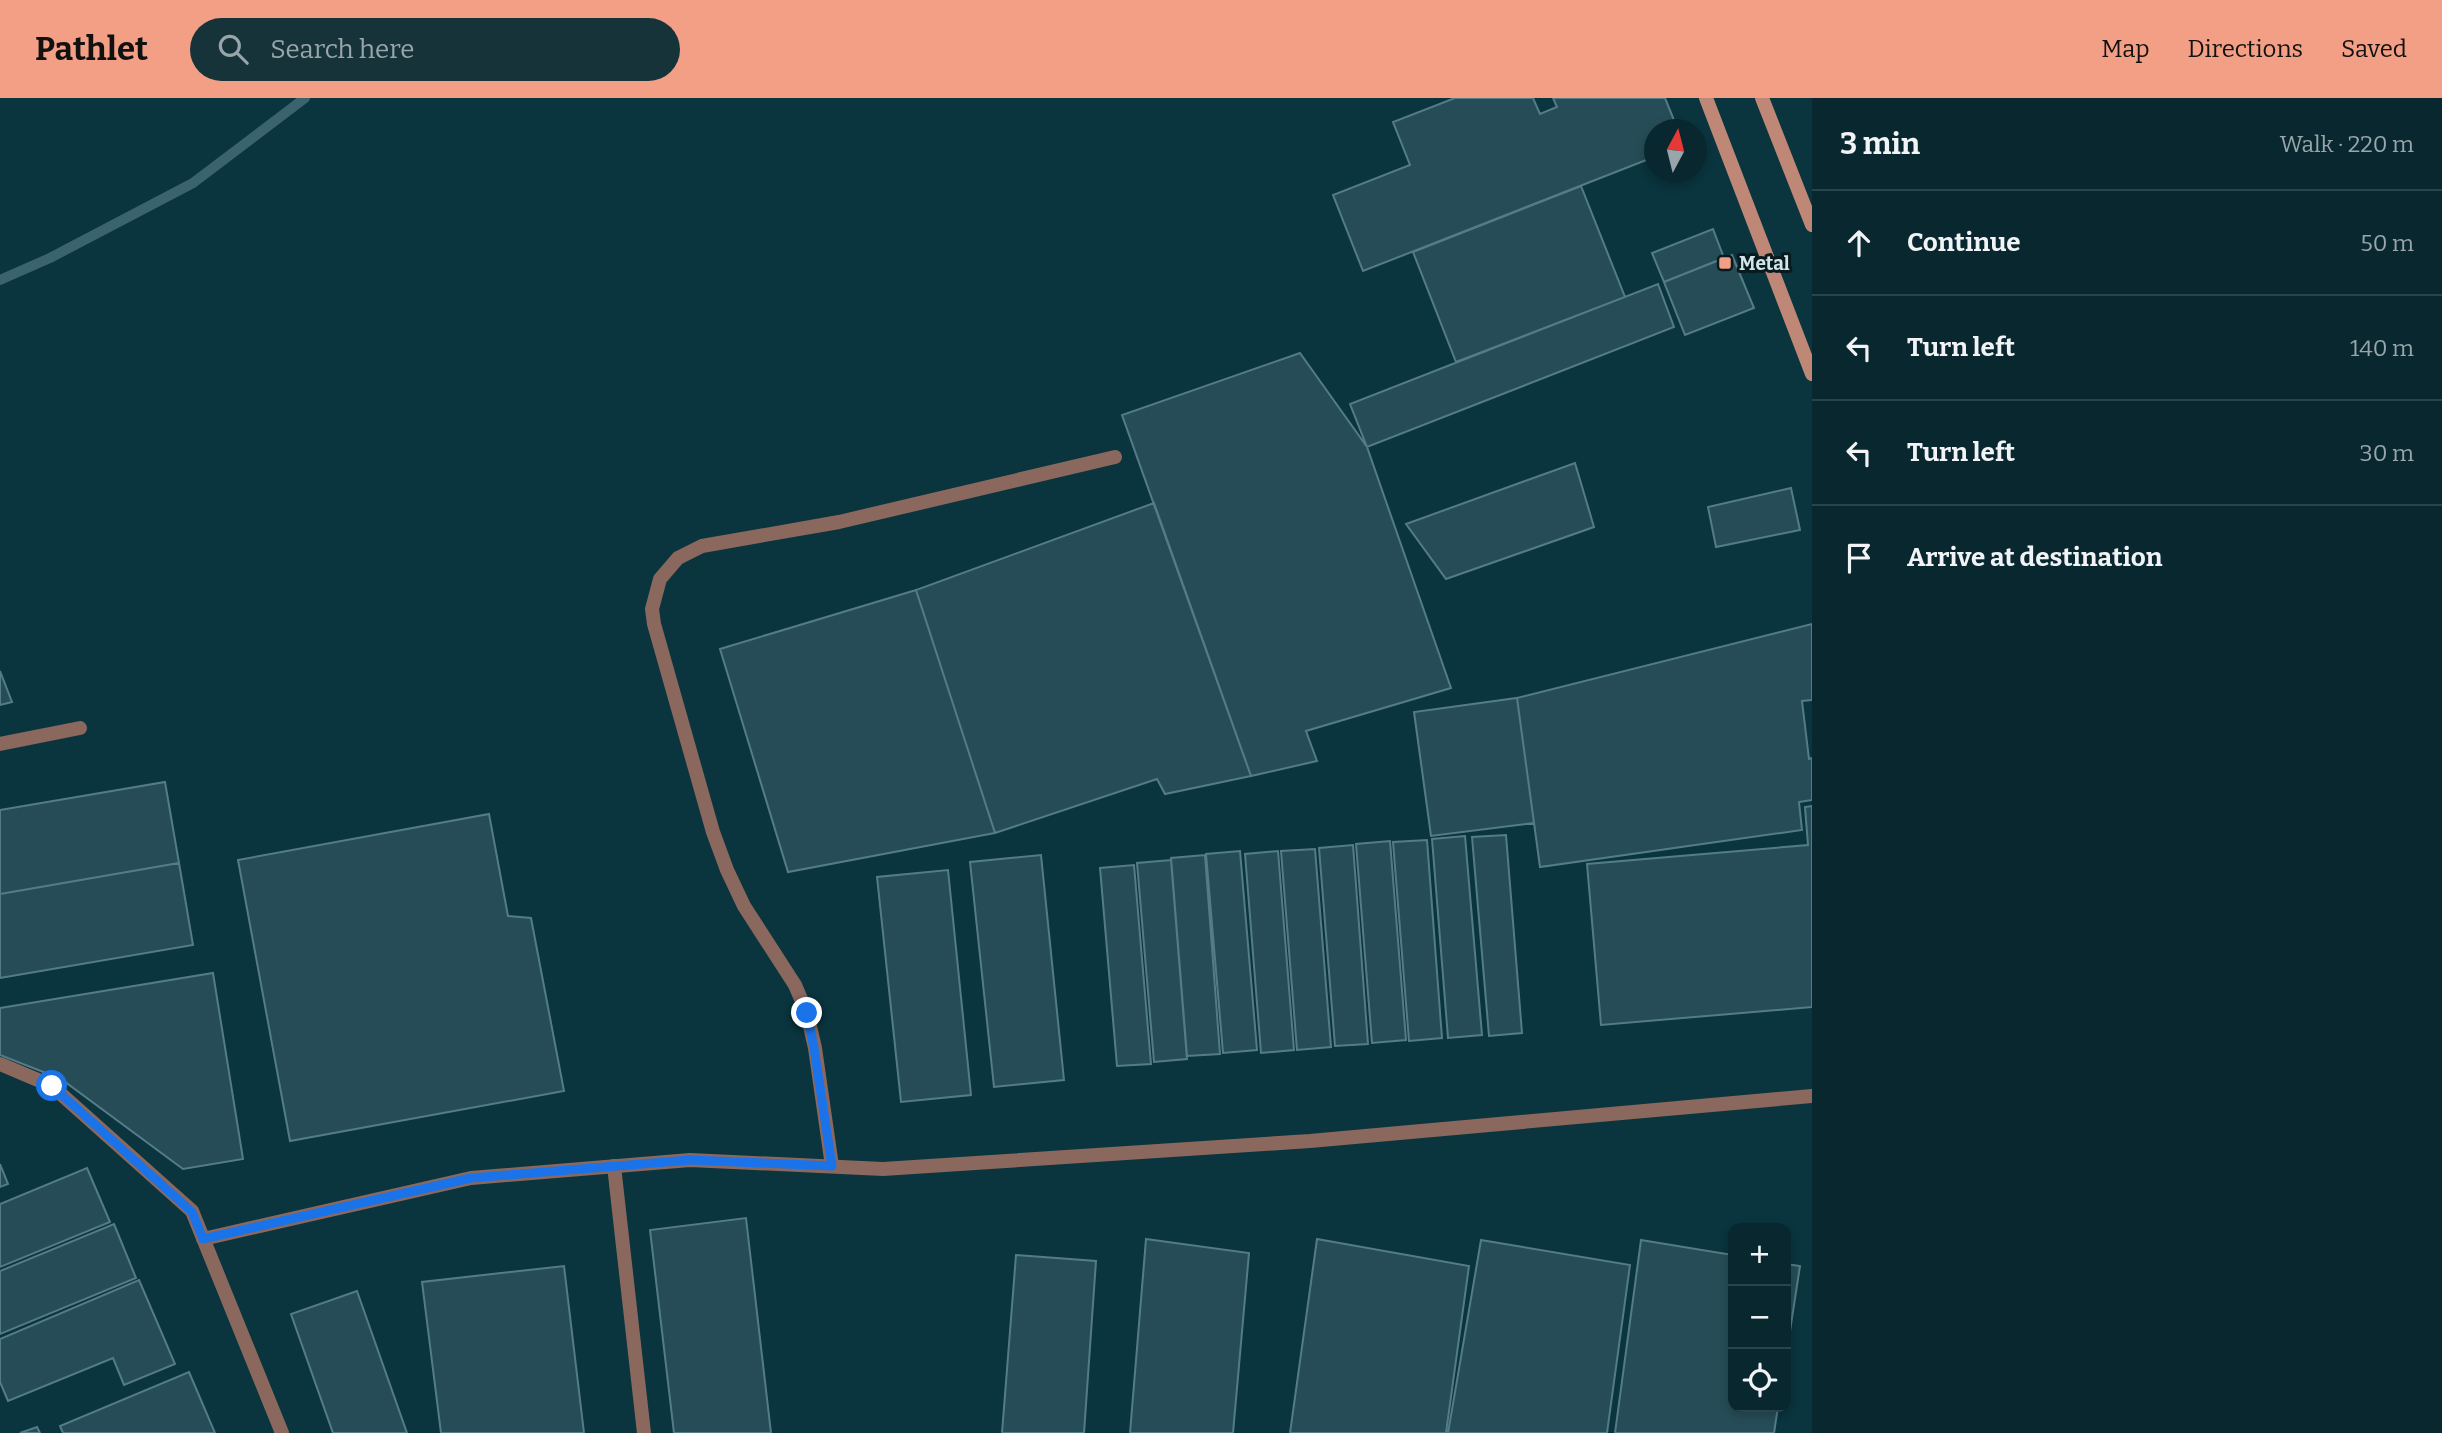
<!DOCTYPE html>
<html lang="en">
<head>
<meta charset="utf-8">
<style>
  body { margin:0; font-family:Bitter,serif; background:#16333a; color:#f1f3f6 }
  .controls { position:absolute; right:21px; bottom:21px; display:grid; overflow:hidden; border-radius:14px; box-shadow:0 4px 10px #0003 }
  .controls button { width:63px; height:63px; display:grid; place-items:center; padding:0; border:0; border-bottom:2px solid #29444a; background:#08272e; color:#f1f3f6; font:35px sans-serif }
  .compass { position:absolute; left:1644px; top:21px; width:63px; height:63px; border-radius:50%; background:#08272e; box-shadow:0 4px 10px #0003; rotate:7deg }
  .stop { position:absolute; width:21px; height:21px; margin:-16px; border:5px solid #1a73e8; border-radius:50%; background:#fff }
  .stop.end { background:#1a73e8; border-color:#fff; box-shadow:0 2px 7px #0008 }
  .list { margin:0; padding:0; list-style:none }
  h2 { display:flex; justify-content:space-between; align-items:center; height:91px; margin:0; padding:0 28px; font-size:30px }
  h2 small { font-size:23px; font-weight:400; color:#98a5aa }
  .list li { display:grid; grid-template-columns:46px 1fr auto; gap:21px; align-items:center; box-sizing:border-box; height:105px; padding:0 28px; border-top:2px solid #29444a }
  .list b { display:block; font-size:26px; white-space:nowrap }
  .list em { font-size:23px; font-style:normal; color:#98a5aa }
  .icon { flex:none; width:38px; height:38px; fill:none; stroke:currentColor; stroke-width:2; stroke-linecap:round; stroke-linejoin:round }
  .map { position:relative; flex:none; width:1812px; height:1335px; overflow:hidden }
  header { display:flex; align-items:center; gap:42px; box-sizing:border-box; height:98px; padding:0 35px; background:#f39f85; color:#111 }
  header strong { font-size:33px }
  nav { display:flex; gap:38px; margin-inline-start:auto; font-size:24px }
  .search { width:490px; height:63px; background:#16333a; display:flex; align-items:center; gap:18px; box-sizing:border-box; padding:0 24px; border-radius:38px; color:#98a5aa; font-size:26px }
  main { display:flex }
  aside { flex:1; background:#08272e }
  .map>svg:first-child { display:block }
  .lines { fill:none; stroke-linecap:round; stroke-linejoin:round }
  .stream { stroke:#3b636e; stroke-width:10 }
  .building { fill:#264d57; stroke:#547c87; stroke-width:2 }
  .service { stroke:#8b685d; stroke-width:14 }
  .minor { stroke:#8b685d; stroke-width:14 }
  .secondary { stroke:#bf8776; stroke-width:14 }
  .route { stroke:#1a73e8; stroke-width:9 }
  .poi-dot { fill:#f39f85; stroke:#091a1e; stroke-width:2.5 }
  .labels { text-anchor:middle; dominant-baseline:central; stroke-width:6; stroke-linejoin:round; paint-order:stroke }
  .poi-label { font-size:19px; font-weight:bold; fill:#d1e6eb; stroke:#091a1e; text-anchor:start }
</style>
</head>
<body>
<header>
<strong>Pathlet</strong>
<div class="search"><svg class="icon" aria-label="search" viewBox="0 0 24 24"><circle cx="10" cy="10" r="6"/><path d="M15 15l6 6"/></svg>Search here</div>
<nav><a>Map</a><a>Directions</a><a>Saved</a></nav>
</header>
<main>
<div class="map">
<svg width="1812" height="1335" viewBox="0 0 1812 1335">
  <rect width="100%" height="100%" fill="#0a343e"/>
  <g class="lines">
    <path class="stream" d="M 0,182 L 50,160 L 193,85 L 305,0"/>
  </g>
  <path class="building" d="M 1455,0 L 1533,0 L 1540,16 L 1557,9 L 1553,0 L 1665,0 L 1678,32 L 1654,32 L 1654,59 L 1363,173 L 1333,97 L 1410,67 L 1393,24 Z
    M 1581,88 L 1625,199 L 1456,264 L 1413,154 Z
    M 1713,131 L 1724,160 L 1664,184 L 1652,155 Z
    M 1732,157 L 1754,210 L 1685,237 L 1664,184 Z
    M 1658,186 L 1674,229 L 1367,349 L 1350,306 Z
    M 1300,255 L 1367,349 L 1451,590 L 1306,633 L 1317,663 L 1251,678 L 1122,317 Z
    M 1575,365 L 1594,429 L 1446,481 L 1406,426 Z
    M 1791,390 L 1800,432 L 1716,449 L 1708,409 Z
    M 1154,405 L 1251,678 L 1165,696 L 1157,681 L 995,735 L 916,492 Z
    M 916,492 L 995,735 L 788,774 L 720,551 Z
    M 1812,526 L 1812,602 L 1802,603 L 1809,661 L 1812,660 L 1812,702 L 1799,704 L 1802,732 L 1540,769 L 1517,600 Z
    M 0,573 L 12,604 L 0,607 Z
    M 1517,600 L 1534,725 L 1431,738 L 1414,614 Z
    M 165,684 L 179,765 L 0,796 L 0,712 Z
    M 1812,708 L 1812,909 L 1601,927 L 1587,766 L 1808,747 L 1805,709 Z
    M 489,716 L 508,818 L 531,820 L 564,993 L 290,1043 L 238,762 Z
    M 1506,737 L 1522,935 L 1489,938 L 1472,739 Z
    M 1465,738 L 1482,937 L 1448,940 L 1432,741 Z
    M 1427,742 L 1442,940 L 1409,943 L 1393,744 Z
    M 1390,743 L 1406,942 L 1372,945 L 1356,746 Z
    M 1353,747 L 1368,946 L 1335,948 L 1319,750 Z
    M 1315,751 L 1331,949 L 1297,952 L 1281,753 Z
    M 1240,753 L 1257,952 L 1223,955 L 1206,756 Z
    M 1278,753 L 1294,952 L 1261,955 L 1245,756 Z
    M 1041,757 L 1064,982 L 994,989 L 970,764 Z
    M 1205,757 L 1220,956 L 1187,958 L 1171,760 Z
    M 1171,762 L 1187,961 L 1154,964 L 1137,765 Z
    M 179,765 L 193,847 L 0,880 L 0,796 Z
    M 1134,767 L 1151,966 L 1117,968 L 1100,770 Z
    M 948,772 L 971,997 L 901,1004 L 877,779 Z
    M 213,875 L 243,1061 L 183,1071 L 61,981 L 0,957 L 0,910 Z
    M 0,1066 L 8,1086 L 0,1089 Z
    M 87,1070 L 110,1124 L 0,1169 L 0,1106 Z
    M 746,1120 L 771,1335 L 674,1335 L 650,1132 Z
    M 114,1126 L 136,1180 L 0,1236 L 0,1173 Z
    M 1146,1141 L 1249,1155 L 1233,1335 L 1130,1335 Z
    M 1317,1141 L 1469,1168 L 1446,1335 L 1290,1335 Z
    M 1481,1142 L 1630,1167 L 1607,1335 L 1448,1335 Z
    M 1641,1142 L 1733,1157 L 1733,1309 L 1778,1309 L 1774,1335 L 1615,1335 Z
    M 1016,1157 L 1096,1163 L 1084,1335 L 1002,1335 Z
    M 1786,1166 L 1800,1168 L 1786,1259 Z
    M 564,1168 L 584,1335 L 441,1335 L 422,1184 Z
    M 139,1182 L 175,1266 L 124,1287 L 113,1260 L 8,1303 L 0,1284 L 0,1241 Z
    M 357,1193 L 407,1335 L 333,1335 L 291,1216 Z
    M 189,1274 L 215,1335 L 63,1335 L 60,1328 Z
    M 37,1329 L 40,1335 L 20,1335 Z"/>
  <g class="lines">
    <path class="service" d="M 614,1068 L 644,1335
      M 832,1068 L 815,950 L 807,915 L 795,887 L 744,808 L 727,772 L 713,734 L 654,526 L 652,511 L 660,481 L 678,460 L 702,448 L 839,424 L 1115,359"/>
    <path class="minor" d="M 0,646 L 80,630
      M 0,966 L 52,988 L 192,1113 L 282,1335
      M 203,1141 L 471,1080 L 690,1062 L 883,1071 L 1310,1043 L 1812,998"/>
    <path class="secondary" d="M 1706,0 L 1812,276
      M 1762,0 L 1812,127"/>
  </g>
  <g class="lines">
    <path class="route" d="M 52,988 L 192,1114 L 203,1141 L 471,1080 L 690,1062 L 832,1068 L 814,950 L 807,915"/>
  </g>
  <rect class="poi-dot" x="1718" y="158" width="14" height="14" rx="3.5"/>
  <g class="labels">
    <g class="poi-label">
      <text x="1739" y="165">Metal</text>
    </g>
  </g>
</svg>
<div class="controls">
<button>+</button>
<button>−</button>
<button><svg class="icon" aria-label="locate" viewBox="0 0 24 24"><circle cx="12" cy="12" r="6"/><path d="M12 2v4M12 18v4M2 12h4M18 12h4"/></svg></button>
</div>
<svg class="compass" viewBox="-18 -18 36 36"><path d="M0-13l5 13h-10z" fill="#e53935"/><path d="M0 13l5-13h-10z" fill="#98a5aa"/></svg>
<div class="stop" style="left:52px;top:988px"></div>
<div class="stop end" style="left:807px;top:915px"></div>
</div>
<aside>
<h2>3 min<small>Walk · 220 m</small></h2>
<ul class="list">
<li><svg class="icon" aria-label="ahead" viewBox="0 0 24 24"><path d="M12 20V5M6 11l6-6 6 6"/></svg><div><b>Continue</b></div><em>50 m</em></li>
<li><svg class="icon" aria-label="left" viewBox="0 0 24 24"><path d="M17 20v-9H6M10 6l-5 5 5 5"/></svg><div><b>Turn left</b></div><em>140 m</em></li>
<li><svg class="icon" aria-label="left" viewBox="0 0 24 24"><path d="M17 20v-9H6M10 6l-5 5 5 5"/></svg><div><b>Turn left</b></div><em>30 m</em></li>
<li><svg class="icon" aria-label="arrive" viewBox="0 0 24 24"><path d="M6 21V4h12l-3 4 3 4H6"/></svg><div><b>Arrive at destination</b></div></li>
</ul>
</aside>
</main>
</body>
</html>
